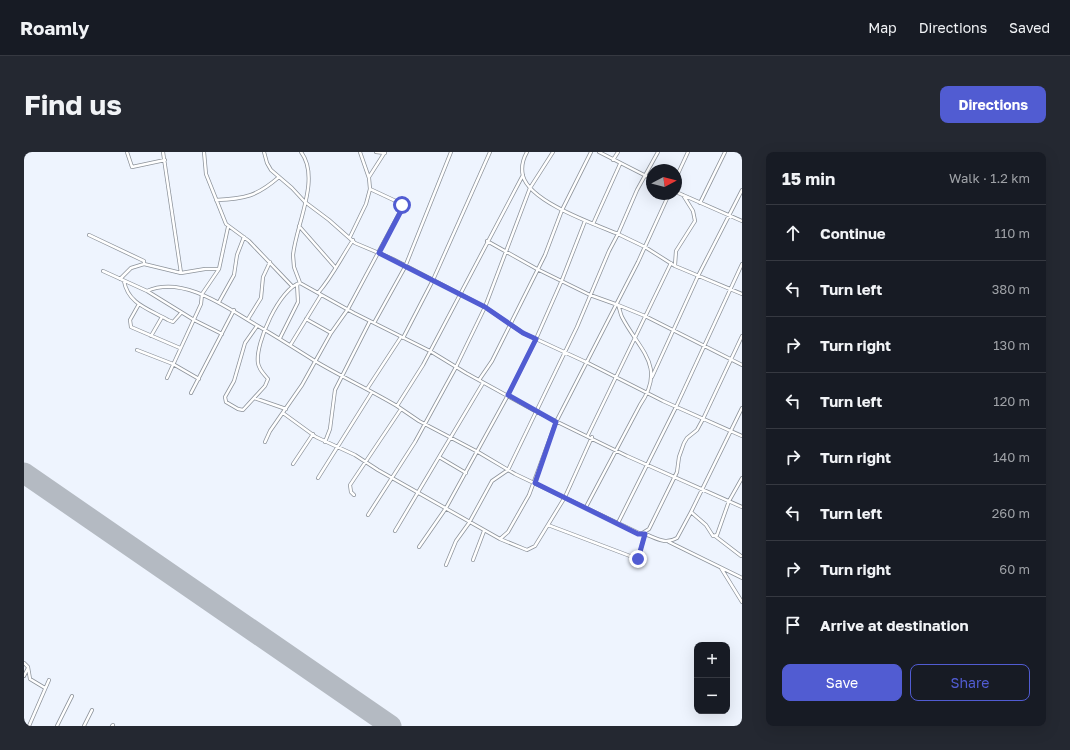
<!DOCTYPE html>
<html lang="en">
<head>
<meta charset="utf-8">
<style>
  body { margin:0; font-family:"Golos Text",sans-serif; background:#242831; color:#f1f3f6 }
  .controls { position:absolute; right:12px; bottom:12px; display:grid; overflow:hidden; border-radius:8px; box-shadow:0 4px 16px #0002 }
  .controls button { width:36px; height:36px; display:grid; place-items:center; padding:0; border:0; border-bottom:1px solid #363941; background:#171b24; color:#f1f3f6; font:20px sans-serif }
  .compass { position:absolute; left:622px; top:12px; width:36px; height:36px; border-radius:50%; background:#171b24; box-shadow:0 4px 16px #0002; rotate:83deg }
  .stop { position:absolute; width:12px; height:12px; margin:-9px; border:3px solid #515cd2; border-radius:50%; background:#fff }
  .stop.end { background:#515cd2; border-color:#fff; box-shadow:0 1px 4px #0008 }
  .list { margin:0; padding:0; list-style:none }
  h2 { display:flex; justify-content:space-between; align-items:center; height:52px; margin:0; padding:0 16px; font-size:17px }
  h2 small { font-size:13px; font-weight:400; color:#9ea1a6 }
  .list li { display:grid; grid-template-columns:26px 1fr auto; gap:12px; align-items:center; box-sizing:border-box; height:56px; padding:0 16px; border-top:1px solid #363941 }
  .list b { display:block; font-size:15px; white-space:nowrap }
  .list em { font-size:13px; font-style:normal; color:#9ea1a6 }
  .actions { display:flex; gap:8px; padding:12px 16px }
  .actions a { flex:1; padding:9px 0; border:1px solid #515cd2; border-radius:8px; text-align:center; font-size:14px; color:#515cd2 }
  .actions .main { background:#515cd2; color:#fff }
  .icon { flex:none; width:22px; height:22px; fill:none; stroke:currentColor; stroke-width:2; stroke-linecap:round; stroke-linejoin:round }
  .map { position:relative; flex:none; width:718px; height:574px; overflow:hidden; border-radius:8px }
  header { display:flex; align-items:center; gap:24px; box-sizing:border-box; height:56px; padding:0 20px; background:#171b24; border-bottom:1px solid #363941 }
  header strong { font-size:19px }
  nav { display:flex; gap:22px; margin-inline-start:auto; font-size:14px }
  .intro { display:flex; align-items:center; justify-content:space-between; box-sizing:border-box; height:96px; padding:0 24px }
  h1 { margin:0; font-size:28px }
  .button { padding:10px 18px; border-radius:8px; background:#515cd2; color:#fff; font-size:14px; font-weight:700 }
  main { display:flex; gap:24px; padding:0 24px }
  aside { flex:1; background:#171b24; border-radius:8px; box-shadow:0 4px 16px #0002 }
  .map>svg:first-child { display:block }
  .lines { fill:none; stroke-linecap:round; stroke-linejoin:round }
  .runway { stroke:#b4bac2; stroke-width:21 }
  .street-casing { stroke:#8d939b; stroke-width:4 }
  .street { stroke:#fff; stroke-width:2.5 }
  .route { stroke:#515cd2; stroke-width:5 }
</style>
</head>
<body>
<header>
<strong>Roamly</strong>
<nav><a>Map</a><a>Directions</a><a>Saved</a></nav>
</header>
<div class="intro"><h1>Find us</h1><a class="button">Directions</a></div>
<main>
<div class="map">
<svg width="718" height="574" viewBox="0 0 718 574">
  <rect width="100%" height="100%" fill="#eef4fe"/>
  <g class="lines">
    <path class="runway" d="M 0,321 L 367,574"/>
    <defs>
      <path id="street" d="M 103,0 L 108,15 L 141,8
        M 139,0 L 157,121
        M 180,0 L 182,22 L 202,72 L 225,89 L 268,134
        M 240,0 L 243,11 L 247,18 L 268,36 L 281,50 L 305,68 L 331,91 L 369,107 L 461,155 L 499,181 L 564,211 L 639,249 L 718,284
        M 352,0 L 361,1
        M 575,0 L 628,27
        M 634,0 L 613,38 L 594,82 L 621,95 L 651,114 L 718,142
        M 589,8 L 594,0
        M 345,25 L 361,0
        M 652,26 L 664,0
        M 652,40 L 718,69
        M 192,48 C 221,47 233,44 255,25
        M 676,51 L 701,0
        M 569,72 L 596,12
        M 275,74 L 311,115
        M 65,83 L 120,109 L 120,112 L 107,116 L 96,127
        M 326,85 L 342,52 L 346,37
        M 463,89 L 513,117 L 566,143 L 594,153 C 596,157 596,161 598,165 C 615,198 643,214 616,253 L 562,355
        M 120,112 L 157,121 L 181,117 L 195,117
        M 651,113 L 652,99 L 671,69 L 669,59 L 659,43
        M 79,119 L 123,139 C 160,123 203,156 234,174 C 253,185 272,197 291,209 C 318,225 346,238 373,254 L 399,213 L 499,23
        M 100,129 C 104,152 125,157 144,168 L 149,170 L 157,161
        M 276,131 L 270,115 L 269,103 C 272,73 297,26 277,0
        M 123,139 L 170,168 L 198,182
        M 294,141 C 308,125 317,106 329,88
        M 195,150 L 210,123 L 213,103 L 220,85
        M 115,152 L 106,168 L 107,175 L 156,196
        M 594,153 L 621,164 L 718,213
        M 224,167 L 237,146 L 239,125 L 246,110
        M 282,167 L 307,181
        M 350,171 L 381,115 L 427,0
        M 233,174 L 221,191 L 210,229 L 201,245 L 202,250 L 214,257 L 219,258 L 241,234 L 244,227 C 240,222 235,218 234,211 C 231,191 256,136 276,131 L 330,161 L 406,199 L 442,221 L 511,259 L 603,304 L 718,355
        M 127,184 L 138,165
        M 256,186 L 274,150 L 273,132
        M 379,186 L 409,128 L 466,0
        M 267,192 L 297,143
        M 113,198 L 149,212 L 175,227
        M 628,225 L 674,124 L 718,38
        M 143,226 L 177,152 L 178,142 L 195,117 L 204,75
        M 455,228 L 468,209 L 521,103 L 538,58 L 567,0
        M 343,237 L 377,185
        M 167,241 L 210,158
        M 230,246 L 262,257
        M 373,254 L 395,269 L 454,300 L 491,322 L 617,382 L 625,377 L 653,320 L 655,305 L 660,291 L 663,286 L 673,278 L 679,267 L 718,184
        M 718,256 L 667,360 L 682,373 L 689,384 L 693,383 L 705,349 L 718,326
        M 259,261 L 292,285 L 331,303 L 354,318 L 476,387 L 484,380 L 505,343 L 532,270 L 614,110 L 645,42
        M 564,283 L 647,111
        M 241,290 L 246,279 L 278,233 L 307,181 L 324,157 L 378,56 L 376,51 L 346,37 L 345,26 L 336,0
        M 301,290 L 306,277 L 311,238 L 346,169
        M 415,305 L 442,321
        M 269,312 L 289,282
        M 294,326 L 348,240
        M 330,343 L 327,340 L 326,333 L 377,257
        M 344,363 L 391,290 L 432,215 L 461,155 L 506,36 L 529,0
        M 594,371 L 652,255 L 718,112
        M 524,373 L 614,407 L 621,382 C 632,386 641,393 653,386 L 667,360
        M 371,379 L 459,231
        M 691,384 L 717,404
        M 476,387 L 503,398 L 511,394 L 541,345 L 568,285
        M 645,390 L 718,426
        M 395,395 L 422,356 L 484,243 L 512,187 L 538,128 L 561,69
        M 449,408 L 460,379
        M 422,413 L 432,389 L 445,371 L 468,329 L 484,318 L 553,175 L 585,99 L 594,82 C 570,72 506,50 499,24 C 497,16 499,7 503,0
        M 697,416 L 718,450
        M 0,511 L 4,515 L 6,527 L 21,536
        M 0,524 L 4,516
        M 5,574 L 25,528
        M 33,574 L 48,544
        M 60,574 L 68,558
        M 88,574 L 89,573"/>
    </defs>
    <use href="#street" class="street-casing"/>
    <use href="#street" class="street"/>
  </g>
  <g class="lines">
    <path class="route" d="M 378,53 L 377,59 L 355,101 L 461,155 L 499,181 L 512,187 L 484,243 L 532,270 L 511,331 L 614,382 L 621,382 L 614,407"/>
  </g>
</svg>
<div class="controls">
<button>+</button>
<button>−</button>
</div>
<svg class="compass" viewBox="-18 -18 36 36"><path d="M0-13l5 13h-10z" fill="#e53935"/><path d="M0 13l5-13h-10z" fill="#9ea1a6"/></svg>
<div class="stop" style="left:378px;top:53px"></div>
<div class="stop end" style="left:614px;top:407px"></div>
</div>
<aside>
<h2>15 min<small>Walk · 1.2 km</small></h2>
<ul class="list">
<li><svg class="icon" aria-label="ahead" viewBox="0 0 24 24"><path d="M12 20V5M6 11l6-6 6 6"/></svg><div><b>Continue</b></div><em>110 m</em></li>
<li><svg class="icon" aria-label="left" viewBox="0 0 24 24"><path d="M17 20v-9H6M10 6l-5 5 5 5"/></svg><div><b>Turn left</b></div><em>380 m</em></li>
<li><svg class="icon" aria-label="right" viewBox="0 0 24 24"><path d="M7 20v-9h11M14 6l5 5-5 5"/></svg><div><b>Turn right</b></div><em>130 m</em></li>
<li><svg class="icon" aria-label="left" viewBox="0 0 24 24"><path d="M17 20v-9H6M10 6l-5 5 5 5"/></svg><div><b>Turn left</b></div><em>120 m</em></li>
<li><svg class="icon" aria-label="right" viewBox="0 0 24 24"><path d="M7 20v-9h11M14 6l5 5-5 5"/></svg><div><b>Turn right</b></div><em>140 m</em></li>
<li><svg class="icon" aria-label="left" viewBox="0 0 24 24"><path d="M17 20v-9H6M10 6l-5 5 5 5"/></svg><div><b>Turn left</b></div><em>260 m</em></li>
<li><svg class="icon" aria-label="right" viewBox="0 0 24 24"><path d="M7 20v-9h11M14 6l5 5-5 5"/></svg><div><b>Turn right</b></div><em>60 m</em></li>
<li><svg class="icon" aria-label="arrive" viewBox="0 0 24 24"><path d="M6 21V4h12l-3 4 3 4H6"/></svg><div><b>Arrive at destination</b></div></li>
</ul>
<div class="actions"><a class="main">Save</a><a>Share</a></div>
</aside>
</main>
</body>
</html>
